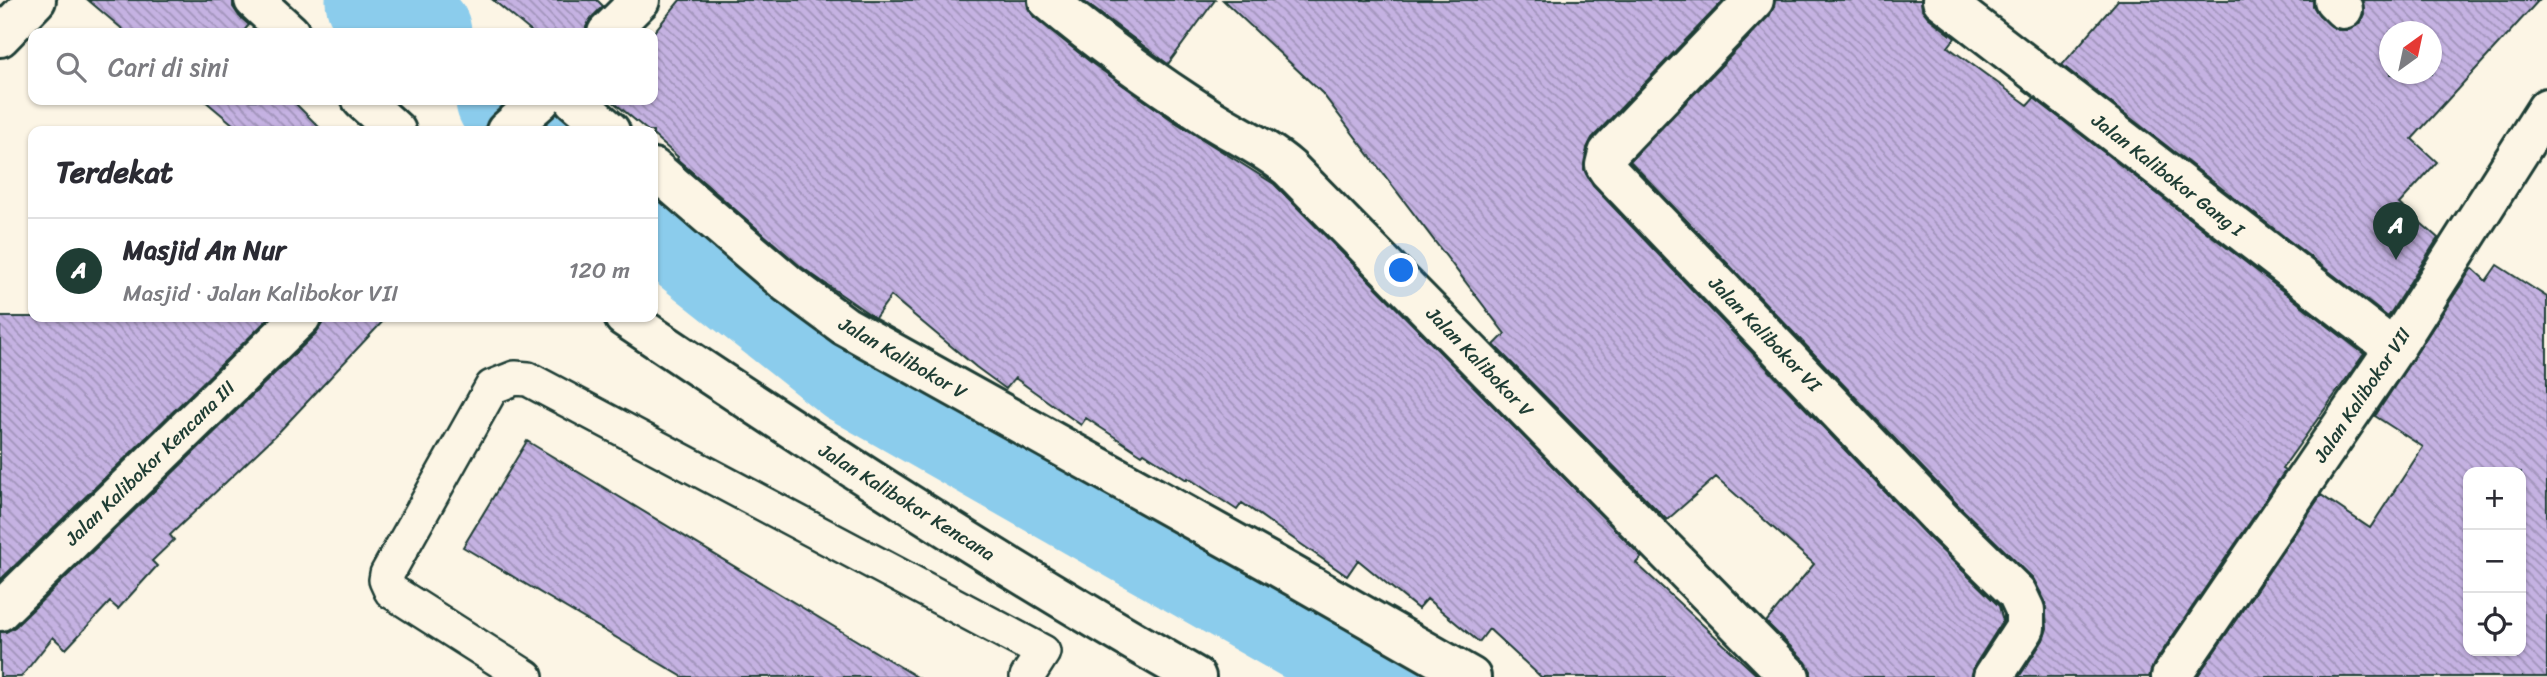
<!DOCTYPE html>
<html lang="id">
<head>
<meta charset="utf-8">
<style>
  body { margin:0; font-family:Sriracha,sans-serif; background:#f7f7f7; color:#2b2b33 }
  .controls { position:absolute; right:21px; bottom:21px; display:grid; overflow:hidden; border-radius:14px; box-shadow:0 2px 5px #0004 }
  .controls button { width:63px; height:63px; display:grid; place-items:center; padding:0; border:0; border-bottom:2px solid #e1e1e2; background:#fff; color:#2b2b33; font:35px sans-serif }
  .compass { position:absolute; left:2379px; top:21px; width:63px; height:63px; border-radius:50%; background:#fff; box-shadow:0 2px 5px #0004; rotate:33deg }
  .you { position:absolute; left:1402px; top:271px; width:24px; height:24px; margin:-18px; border:5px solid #fff; border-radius:50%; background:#1a73e8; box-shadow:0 0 0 10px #1a73e833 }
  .badge { display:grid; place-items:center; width:46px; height:46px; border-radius:50%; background:#1f3d34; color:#fff; font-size:23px; font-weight:700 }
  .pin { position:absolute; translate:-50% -58px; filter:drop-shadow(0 2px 4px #0008) }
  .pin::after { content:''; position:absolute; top:37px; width:24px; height:21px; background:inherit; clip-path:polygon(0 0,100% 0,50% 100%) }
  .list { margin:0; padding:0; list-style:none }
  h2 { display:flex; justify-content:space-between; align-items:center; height:91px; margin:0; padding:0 28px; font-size:30px }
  h2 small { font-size:23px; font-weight:400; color:#7c7c81 }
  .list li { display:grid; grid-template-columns:46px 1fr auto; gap:21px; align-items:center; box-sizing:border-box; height:105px; padding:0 28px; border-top:2px solid #e1e1e2 }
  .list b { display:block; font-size:26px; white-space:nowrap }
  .list p { margin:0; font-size:23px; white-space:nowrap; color:#7c7c81 }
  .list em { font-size:23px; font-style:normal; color:#7c7c81 }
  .icon { flex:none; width:38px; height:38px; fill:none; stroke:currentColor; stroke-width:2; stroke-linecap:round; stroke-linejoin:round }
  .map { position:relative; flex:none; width:2547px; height:677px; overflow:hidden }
  .search { position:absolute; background:#fff; box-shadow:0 2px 5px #0004; left:28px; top:28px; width:630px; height:77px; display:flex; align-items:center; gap:18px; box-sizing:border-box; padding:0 24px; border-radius:14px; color:#7c7c81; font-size:26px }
  .panel { position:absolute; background:#fff; box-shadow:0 2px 5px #0004; left:28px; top:126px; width:630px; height:196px; border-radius:14px }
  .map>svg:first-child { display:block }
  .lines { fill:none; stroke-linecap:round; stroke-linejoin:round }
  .river { stroke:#8bccec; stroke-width:103 }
  .building { fill:url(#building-back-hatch); stroke:#1f3d34; stroke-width:2; fill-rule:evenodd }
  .service-casing { stroke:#1f3d34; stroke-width:38 }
  .minor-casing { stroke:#1f3d34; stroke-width:44 }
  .service { stroke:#fcf5e5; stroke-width:33 }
  .minor { stroke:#fcf5e5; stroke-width:38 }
  .labels { text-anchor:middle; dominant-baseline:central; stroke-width:5; stroke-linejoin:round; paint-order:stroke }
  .street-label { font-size:19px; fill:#1f3d34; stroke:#fcf5e5 }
</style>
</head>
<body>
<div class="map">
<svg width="2547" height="677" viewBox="0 0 2547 677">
  <defs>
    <pattern id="building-back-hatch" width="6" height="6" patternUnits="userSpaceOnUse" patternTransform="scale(1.75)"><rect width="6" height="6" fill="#c5b2e2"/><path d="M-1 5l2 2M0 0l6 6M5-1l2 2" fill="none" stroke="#9f92b8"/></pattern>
  </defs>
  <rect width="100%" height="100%" fill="#fcf5e5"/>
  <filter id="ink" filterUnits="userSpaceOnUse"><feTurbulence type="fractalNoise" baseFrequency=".0143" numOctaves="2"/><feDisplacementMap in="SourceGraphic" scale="14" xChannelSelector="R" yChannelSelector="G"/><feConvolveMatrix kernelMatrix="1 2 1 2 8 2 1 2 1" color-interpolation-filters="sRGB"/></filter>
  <g filter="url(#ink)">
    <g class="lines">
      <path class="river" d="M 377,0 L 420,33
        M 507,100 L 546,131
        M 653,215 L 854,374 L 1387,677"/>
    </g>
    <path class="building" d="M 88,0 L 233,0 L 233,7 L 239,16 L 249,25 L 242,33 L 127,33 Z
      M 493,0 L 597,0 L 603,6 L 591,18 L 586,27 L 586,33 L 533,33 Z
      M 680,0 L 1027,0 L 1028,8 L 1034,17 L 1093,64 L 1175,122 L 1274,184 L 1642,557 L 1636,563 L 1759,677 L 1541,677 L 1489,629 L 1479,642 L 1427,599 L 1418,609 L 1358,560 L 1347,576 L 1242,503 L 1237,510 L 1188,478 L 1187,480 L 1144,453 L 1142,455 L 1086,418 L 1081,425 L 1015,378 L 1006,389 L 976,367 L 891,296 L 875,318 L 800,266 L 677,159 L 678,157 L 653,135 L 653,131 L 648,131 L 611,100 L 653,100 L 653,33 Z
      M 1082,0 L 1215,0 L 1168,64 Z
      M 1223,0 L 1724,0 L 1592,138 L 1587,148 L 1584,169 L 1593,186 L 1927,536 L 1999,606 L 2003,621 L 1975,665 L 1971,677 L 1811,677 L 1811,671 L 1806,662 L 1766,622 L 1814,564 L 1716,477 L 1667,520 L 1494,345 L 1505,334 L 1322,93 Z
      M 1775,0 L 1921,0 L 1922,9 L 1928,17 L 1955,38 L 1948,47 L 2028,105 L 2034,98 L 2364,354 L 2282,469 L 2285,471 L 2153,665 L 2149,677 L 2019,677 L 2043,640 L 2047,628 L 2045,601 L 2033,578 L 1959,506 L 1630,161 L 1770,15 Z
      M 2118,0 L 2313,0 L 2313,6 L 2319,15 L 2338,30 L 2349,30 L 2359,24 L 2364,14 L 2362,0 L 2539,0 L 2412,139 L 2437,162 L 2399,204 L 2438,238 L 2388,317 L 2062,65 ZM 2390,32 L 2432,32 L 2432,74 L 2390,74 Z
      M 204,100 L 292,100 L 323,131 L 241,131 Z
      M 2497,265 L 2547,297 L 2547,677 L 2197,677 L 2321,495 L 2370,528 L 2423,447 L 2375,416 L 2472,268 L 2486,281 ZM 2468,472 L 2521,472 L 2521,651 L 2468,651 Z
      M 0,317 L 270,317 L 0,580 Z
      M 322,317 L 387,317 L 277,434 L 170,535 L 174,540 L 152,561 L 157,566 L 118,609 L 110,602 L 66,649 L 53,637 L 21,677 L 0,677 L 0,632 L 6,632 L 15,627 L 316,333 L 322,324 Z
      M 527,441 L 917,677 L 683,677 L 463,547 Z"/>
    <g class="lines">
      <defs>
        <path id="service" d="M 526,677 L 391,591 L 386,580 L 387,574 L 492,387 L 515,378 L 528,379 L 1043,652 L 1027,677"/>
        <path id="minor" d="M 254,0 L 290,33
          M 1048,0 C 1098,42 1152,81 1208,117 C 1234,134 1265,147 1289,168 L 1790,677
          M 1754,0 L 1608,153 L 1605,165 L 1609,171 L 1943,521 L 2017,593 L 2025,610 L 2025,628 L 1993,677
          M 1942,0 L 2394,349
          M 2334,0 L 2343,9
          M 607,33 L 640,0
          M 0,37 L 36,0
          M 362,100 L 396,131
          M 574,100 L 610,131
          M 506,131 L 541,100
          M 653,168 L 788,284 L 845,326 L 1273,564 L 1471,677
          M 624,317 C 811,443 1000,566 1196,677
          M 0,611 L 301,317
          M 2171,677 L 2394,349 L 2547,108"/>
      </defs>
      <use href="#service" class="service-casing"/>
      <use href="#minor" class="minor-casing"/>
      <use href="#service" class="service"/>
      <use href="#minor" class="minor"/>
    </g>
  </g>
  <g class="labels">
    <g class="street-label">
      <text transform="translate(2168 175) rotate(38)">Jalan Kalibokor Gang I</text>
      <text transform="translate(1765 334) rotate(46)">Jalan Kalibokor VI</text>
      <text transform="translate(903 358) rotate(30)">Jalan Kalibokor V</text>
      <text transform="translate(1480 362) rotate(46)">Jalan Kalibokor V</text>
      <text transform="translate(2362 395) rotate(-56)">Jalan Kalibokor VII</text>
      <text transform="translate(150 463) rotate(-44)">Jalan Kalibokor Kencana III</text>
      <text transform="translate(907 502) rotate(32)">Jalan Kalibokor Kencana</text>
    </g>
  </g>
</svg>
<div class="controls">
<button>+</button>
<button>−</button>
<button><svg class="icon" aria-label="locate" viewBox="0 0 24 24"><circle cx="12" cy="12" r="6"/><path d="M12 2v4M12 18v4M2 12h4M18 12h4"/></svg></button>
</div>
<svg class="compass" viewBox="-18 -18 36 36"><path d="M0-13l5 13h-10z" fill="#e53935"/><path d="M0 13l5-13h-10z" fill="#7c7c81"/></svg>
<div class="you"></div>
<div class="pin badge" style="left:2396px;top:260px">A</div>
<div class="search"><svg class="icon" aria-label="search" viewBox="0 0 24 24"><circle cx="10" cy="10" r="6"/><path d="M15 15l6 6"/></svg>Cari di sini</div>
<section class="panel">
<h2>Terdekat<small></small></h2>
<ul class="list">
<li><span class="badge">A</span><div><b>Masjid An Nur</b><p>Masjid · Jalan Kalibokor VII</p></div><em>120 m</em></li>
</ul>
</section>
</div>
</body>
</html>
